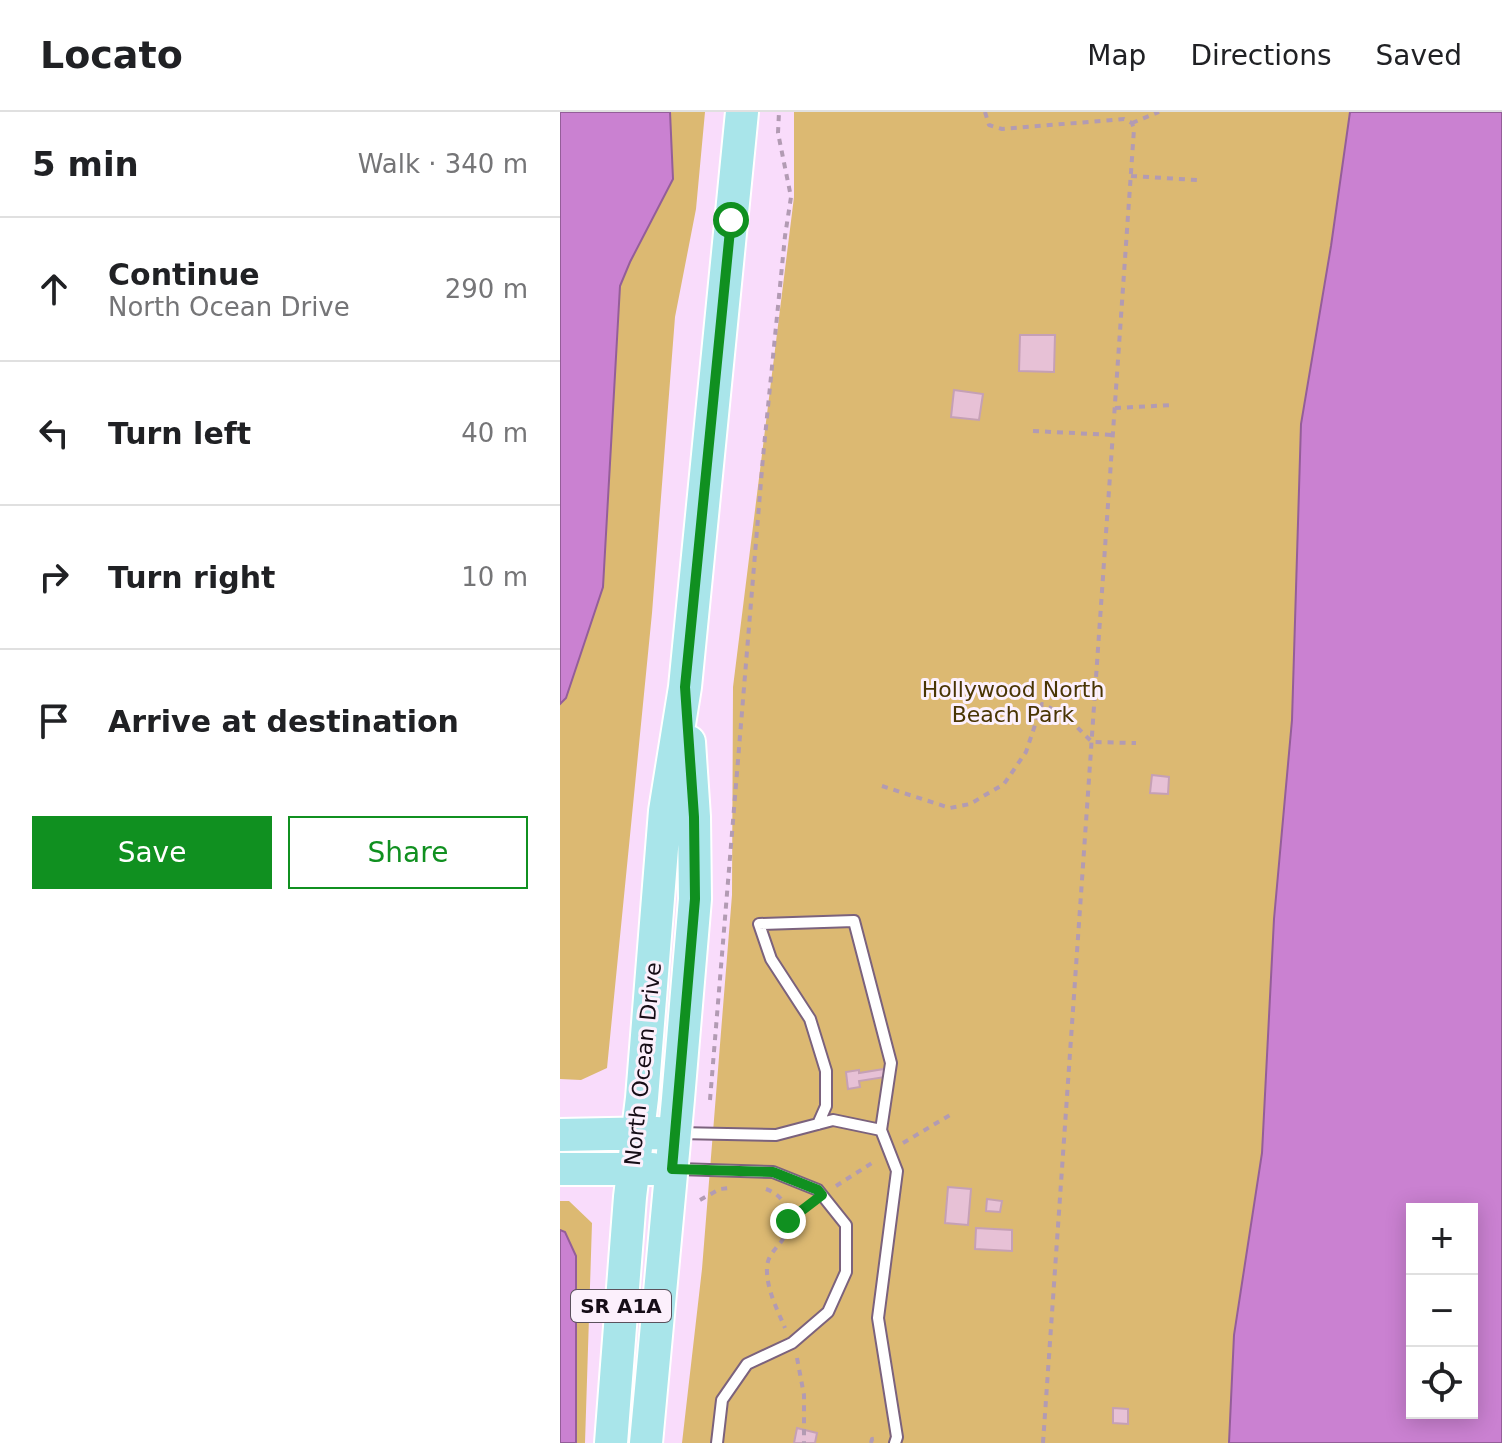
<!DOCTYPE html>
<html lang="en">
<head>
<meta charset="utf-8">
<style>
  body { margin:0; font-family:"DejaVu Sans",sans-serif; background:#f2f2f2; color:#202124 }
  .controls { position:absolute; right:24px; bottom:24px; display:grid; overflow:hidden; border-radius:0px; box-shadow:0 4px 20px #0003 }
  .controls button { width:72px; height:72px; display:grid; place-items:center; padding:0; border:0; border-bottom:2px solid #e0e0e0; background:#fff; color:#202124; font:40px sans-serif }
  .stop { position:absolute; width:24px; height:24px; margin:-18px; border:6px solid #109020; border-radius:50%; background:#fff }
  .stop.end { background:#109020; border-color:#fff; box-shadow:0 2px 8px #0008 }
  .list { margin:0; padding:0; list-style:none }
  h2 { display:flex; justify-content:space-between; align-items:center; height:104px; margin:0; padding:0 32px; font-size:34px }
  h2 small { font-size:26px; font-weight:400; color:#757577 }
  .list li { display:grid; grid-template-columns:52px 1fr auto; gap:24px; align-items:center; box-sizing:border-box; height:144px; padding:0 32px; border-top:2px solid #e0e0e0 }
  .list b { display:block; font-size:30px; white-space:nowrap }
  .list p { margin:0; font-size:26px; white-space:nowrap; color:#757577 }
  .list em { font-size:26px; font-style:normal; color:#757577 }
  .actions { display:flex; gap:16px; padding:24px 32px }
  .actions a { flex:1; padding:18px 0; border:2px solid #109020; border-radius:0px; text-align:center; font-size:28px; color:#109020 }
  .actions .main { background:#109020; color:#fff }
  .icon { flex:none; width:44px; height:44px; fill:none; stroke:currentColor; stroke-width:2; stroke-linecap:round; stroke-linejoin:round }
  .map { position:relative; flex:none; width:942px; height:1331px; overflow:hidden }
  header { display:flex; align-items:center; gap:48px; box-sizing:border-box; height:112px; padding:0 40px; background:#fff; border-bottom:2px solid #e0e0e0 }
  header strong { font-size:38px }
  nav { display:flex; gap:44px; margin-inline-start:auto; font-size:28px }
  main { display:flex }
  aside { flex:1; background:#fff }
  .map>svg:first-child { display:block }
  .green { fill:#dcb972 }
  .water { fill:#ca81d1; stroke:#945e99; stroke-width:2; fill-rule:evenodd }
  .building { fill:#e7c1d6; stroke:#c5a0b5; stroke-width:2 }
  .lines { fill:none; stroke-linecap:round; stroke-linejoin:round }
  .service-casing { stroke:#7b627d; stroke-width:14 }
  .primary-casing { stroke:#fff; stroke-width:36 }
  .path { stroke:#b29bb3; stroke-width:4; stroke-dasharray:6 6; stroke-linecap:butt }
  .service { stroke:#fff; stroke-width:10 }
  .primary { stroke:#a9e5ea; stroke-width:32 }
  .route { stroke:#109020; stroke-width:10 }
  .labels { text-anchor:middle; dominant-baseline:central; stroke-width:6; stroke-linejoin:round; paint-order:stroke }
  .shield { fill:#fcf0fc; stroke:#5b515c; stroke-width:2 }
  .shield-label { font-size:20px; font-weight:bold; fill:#160d17 }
  .park-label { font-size:22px; fill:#493504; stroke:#fcf0fc }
  .street-label { font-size:22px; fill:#160d17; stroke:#fcf0fc }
</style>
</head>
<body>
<header>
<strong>Locato</strong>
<nav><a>Map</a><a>Directions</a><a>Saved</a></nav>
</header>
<main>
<aside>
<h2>5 min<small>Walk · 340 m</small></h2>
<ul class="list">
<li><svg class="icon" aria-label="ahead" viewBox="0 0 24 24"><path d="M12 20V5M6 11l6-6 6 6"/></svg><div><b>Continue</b><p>North Ocean Drive</p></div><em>290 m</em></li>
<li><svg class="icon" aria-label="left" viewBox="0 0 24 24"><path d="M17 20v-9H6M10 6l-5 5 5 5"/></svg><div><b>Turn left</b></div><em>40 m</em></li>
<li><svg class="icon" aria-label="right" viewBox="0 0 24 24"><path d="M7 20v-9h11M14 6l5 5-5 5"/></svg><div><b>Turn right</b></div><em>10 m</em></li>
<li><svg class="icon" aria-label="arrive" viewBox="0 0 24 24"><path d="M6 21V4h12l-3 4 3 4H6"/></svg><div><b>Arrive at destination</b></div></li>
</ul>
<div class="actions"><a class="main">Save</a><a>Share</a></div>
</aside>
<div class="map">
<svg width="942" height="1331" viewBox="0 0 942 1331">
  <rect width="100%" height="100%" fill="#f9dcfb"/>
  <path class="green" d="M 110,0 L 145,0 L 136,97 L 115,205 L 92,501 L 47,956 L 21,968 L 0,967 L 0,592 L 6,586 L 43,475 L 60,174 L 70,150 L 113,67 Z
    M 234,0 L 790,0 L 771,134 L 741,312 L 732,608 L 714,807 L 702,1041 L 674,1223 L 669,1331 L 122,1331 L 142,1157 L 172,783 L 173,575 L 234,85 Z
    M 0,1089 L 9,1089 L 32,1111 L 25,1331 L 16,1331 L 16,1144 L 5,1120 L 0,1118 Z"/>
  <path class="water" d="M 0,0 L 110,0 L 113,67 L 70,150 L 60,174 L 43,475 L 6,586 L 0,592 Z
    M 790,0 L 942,0 L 942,1331 L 669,1331 L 674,1223 L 702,1041 L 714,807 L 732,608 L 741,312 L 771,134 ZM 852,1097 L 912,1097 L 912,1301 L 852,1301 Z
    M 0,1118 L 5,1120 L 16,1144 L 16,1331 L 0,1331 Z"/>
  <path class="building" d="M 460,223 L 495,223 L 494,260 L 459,259 Z
    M 394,278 L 423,282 L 419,308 L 391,305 Z
    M 592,663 L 609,665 L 608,682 L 590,681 Z
    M 324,957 L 325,965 L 299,969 L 300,975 L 288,977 L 286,960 L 299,958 L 299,961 Z
    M 388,1075 L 411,1077 L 408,1113 L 385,1111 Z
    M 427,1087 L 442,1089 L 440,1100 L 426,1099 Z
    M 416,1116 L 452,1118 L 452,1139 L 415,1137 Z
    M 553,1296 L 568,1297 L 568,1312 L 553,1311 Z
    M 237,1316 L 257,1321 L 255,1331 L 234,1331 Z"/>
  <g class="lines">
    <defs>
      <path id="service" d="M 258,1012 L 266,994 L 266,959 L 250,907 L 211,847 L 199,812 L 294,809 L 331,951 L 321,1018 L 337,1059 L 318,1206 L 337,1325 L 335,1331
        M 118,1021 L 216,1023 L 273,1008 L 321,1018
        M 118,1057 L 213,1060 L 258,1078 L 286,1113 L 286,1160 L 268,1200 L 232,1231 L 187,1252 L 162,1288 L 157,1331"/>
      <path id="primary" d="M 0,1023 L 97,1021
        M 0,1057 L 92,1057
        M 51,1331 L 70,1085 L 82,986 L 105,699 L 125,575 L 182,0
        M 86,1331 L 118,987 L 135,787 L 134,705 L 129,630"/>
    </defs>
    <use href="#service" class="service-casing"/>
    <use href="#primary" class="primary-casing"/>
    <path class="path" d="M 425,0 L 429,13 L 442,17 L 564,7 L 572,11 L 574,17 L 483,1331
      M 572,11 L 599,0
      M 571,64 L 637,68
      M 555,296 L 614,293
      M 473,319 L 553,323
      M 322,674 L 390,696 L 410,692 L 444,672 L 466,640 L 482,592 L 505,603 L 532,630 L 576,631
      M 150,988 L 203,345 L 225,124 L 231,85 L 218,21 L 219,0
      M 343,1031 L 390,1003
      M 276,1074 L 315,1049
      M 206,1077 C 225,1084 235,1103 225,1123 C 220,1135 208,1140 207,1155 C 206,1176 217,1197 225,1216
      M 140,1088 L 160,1077 L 169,1076
      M 228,1109 L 249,1093
      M 237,1246 L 244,1283 L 244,1331
      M 311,1331 L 312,1327 L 319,1326"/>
    <use href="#service" class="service"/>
    <use href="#primary" class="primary"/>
  </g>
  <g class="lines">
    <path class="route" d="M 171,108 L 125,575 L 134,705 L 135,787 L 112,1057 L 213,1060 L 258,1078 L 262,1083 L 228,1109"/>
  </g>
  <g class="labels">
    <rect class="shield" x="11" y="1178" width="100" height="32" rx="6"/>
    <g class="shield-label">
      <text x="61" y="1194">SR A1A</text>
    </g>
    <g class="park-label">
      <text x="453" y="577">Hollywood North<tspan x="453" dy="25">Beach Park</tspan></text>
    </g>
    <g class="street-label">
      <text transform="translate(83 952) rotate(-84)">North Ocean Drive</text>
    </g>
  </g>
</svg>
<div class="controls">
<button>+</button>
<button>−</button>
<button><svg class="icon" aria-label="locate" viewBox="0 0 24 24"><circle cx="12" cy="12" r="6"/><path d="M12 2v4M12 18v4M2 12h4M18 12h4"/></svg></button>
</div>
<div class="stop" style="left:171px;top:108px"></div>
<div class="stop end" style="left:228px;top:1109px"></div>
</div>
</main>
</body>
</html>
